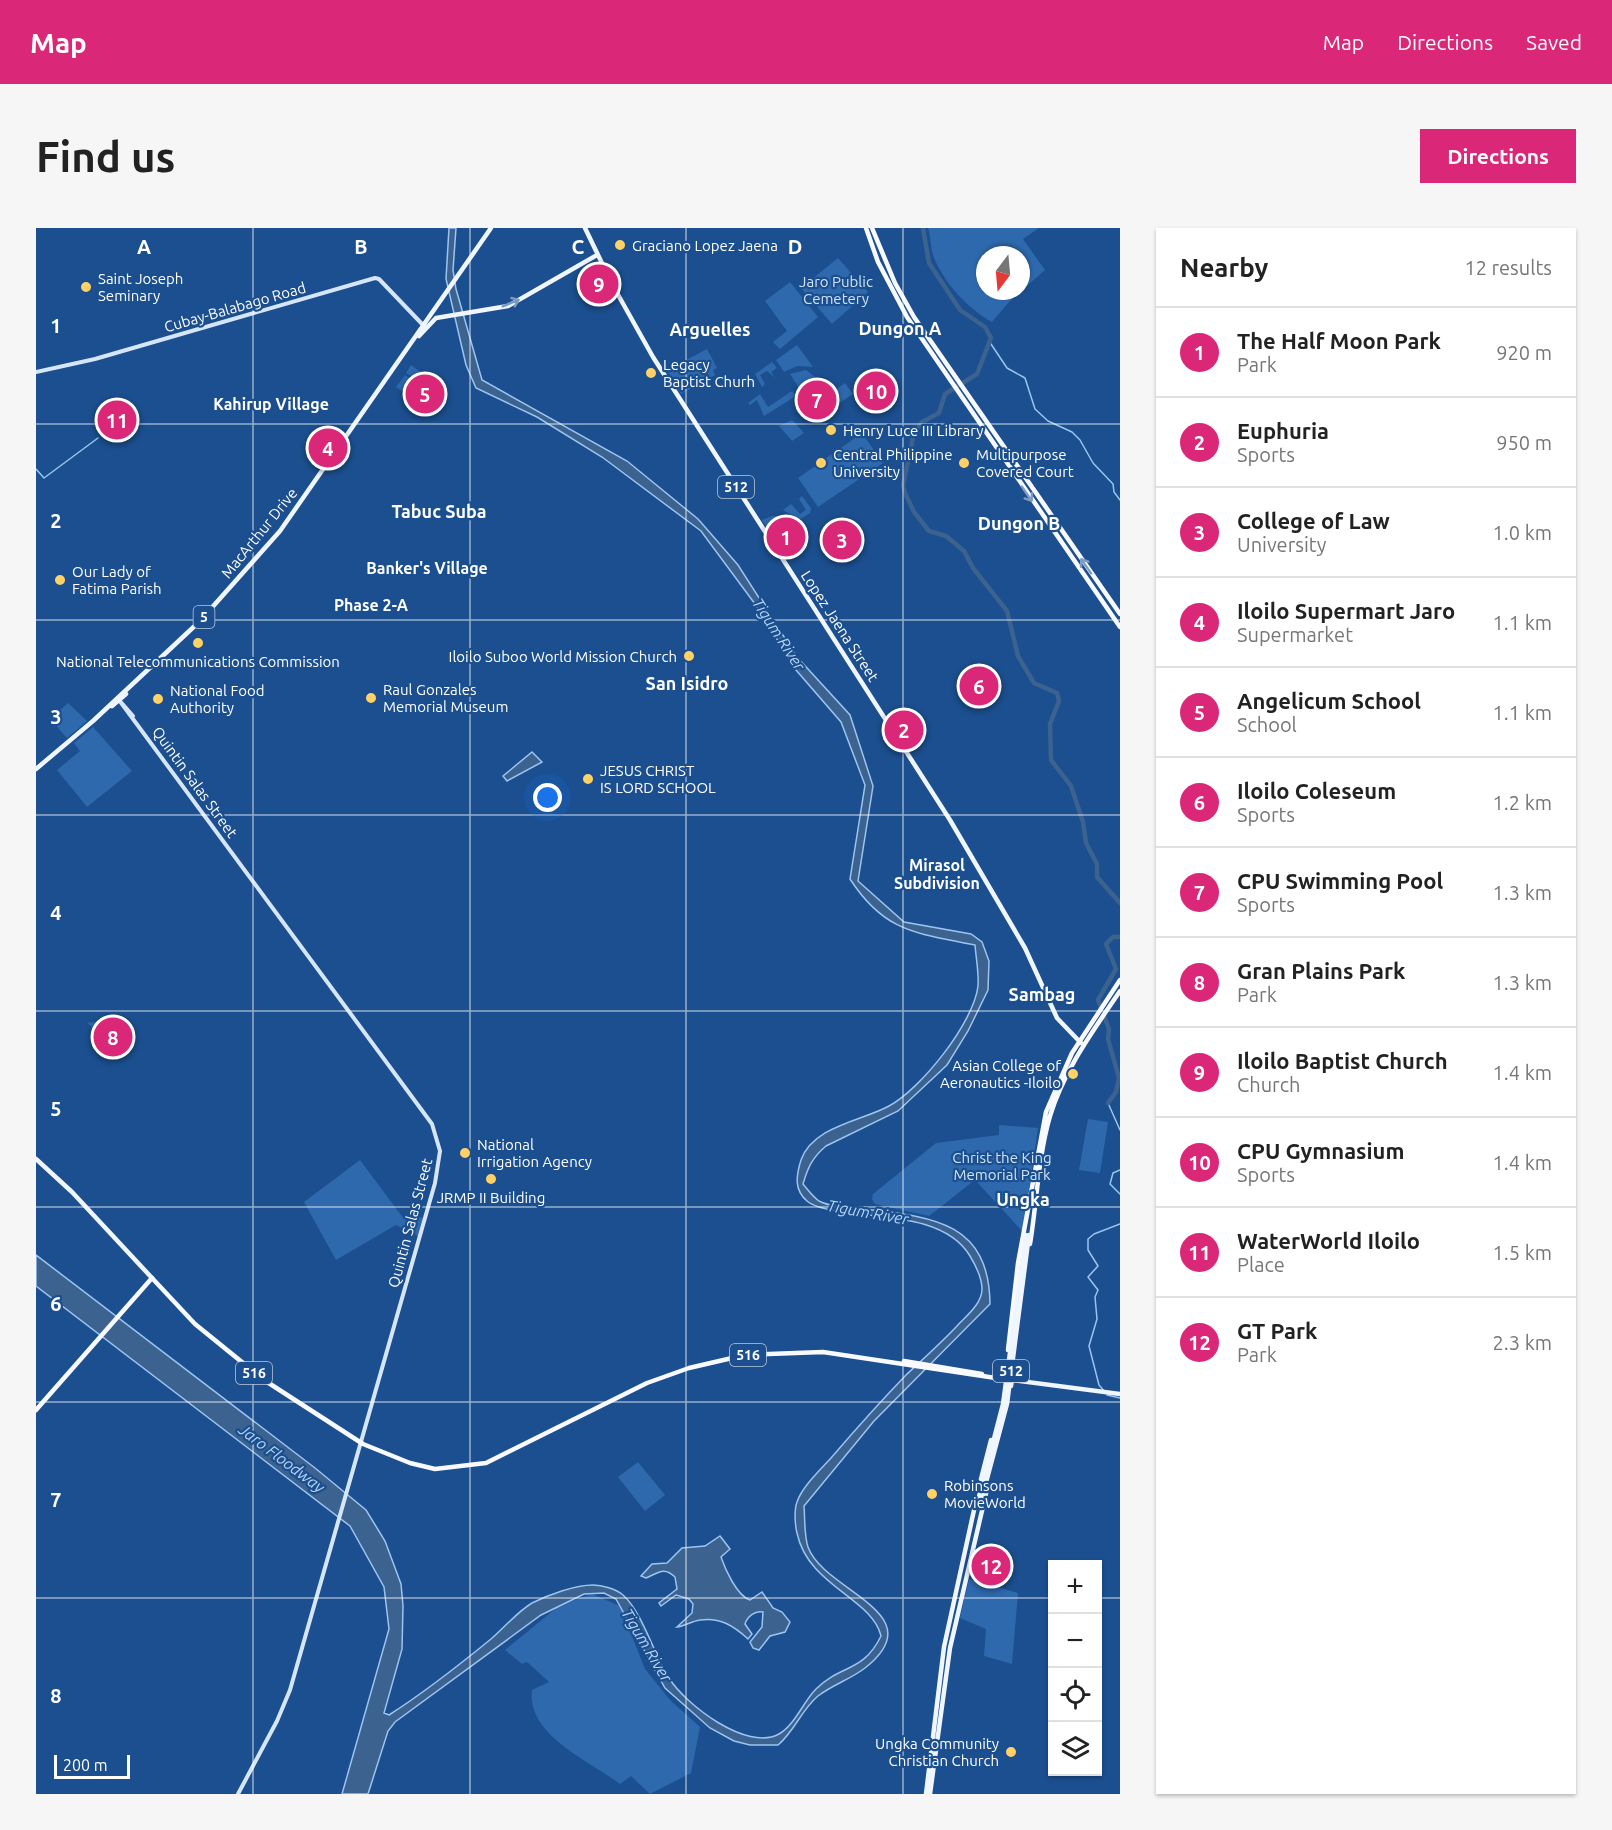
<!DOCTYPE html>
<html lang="en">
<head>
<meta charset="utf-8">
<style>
  body { margin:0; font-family:Ubuntu,sans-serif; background:#f6f6f6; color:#222 }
  .controls { position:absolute; right:18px; bottom:18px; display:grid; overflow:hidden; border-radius:0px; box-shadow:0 2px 4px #0004 }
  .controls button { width:54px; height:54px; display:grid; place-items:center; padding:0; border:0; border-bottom:2px solid #e0e0e0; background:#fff; color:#222; font:30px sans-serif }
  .compass { position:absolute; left:940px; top:18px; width:54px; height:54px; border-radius:50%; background:#fff; box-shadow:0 2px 4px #0004; rotate:196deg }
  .scale { position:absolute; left:18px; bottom:15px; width:76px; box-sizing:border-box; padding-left:6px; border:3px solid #fff; border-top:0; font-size:16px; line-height:21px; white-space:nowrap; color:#fff; -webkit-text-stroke:4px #1b4f8f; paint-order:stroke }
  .you { position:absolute; left:512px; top:570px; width:21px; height:21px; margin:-15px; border:4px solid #fff; border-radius:50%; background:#1a73e8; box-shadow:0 0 0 9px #1a73e833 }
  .badge { display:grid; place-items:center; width:39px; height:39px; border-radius:50%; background:#db2777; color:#fff; font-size:20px; font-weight:700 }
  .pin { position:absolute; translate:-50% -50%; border:3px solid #fff; box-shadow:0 2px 6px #0006 }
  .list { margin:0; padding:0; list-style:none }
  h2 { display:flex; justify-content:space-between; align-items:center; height:78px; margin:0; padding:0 24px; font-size:26px }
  h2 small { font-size:20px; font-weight:400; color:#767676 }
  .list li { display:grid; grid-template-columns:39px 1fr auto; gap:18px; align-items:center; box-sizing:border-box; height:90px; padding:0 24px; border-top:2px solid #e0e0e0 }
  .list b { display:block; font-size:22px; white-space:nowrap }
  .list p { margin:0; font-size:20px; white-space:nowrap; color:#767676 }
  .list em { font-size:20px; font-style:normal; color:#767676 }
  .icon { flex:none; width:33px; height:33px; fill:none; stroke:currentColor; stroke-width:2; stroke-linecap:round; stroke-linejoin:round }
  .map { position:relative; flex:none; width:1084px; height:1566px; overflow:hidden; border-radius:0px }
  header { display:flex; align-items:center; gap:36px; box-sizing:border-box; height:84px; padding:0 30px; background:#db2777; color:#fff }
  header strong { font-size:28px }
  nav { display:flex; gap:33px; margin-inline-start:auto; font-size:21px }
  .intro { display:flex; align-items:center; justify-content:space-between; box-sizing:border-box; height:144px; padding:0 36px }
  h1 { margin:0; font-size:42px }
  .button { padding:15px 27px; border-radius:0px; background:#db2777; color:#fff; font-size:21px; font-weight:700 }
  main { display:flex; gap:36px; padding:0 36px }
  aside { flex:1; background:#fff; border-radius:0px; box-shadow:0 2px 4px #0004 }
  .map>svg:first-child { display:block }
  .green { fill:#2e69ad; fill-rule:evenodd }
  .water { fill:#3c6290; stroke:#9cc4f0; stroke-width:1.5 }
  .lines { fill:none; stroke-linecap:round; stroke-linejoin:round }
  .stream { stroke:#9cc4f0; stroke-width:1.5 }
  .river { stroke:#3c6290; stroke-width:4.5 }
  .secondary { stroke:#d6e6fa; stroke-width:4 }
  .primary { stroke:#f0f6ff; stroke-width:4.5 }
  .trunk { stroke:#f8faff; stroke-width:4.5 }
  .primary-bridge { stroke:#f0f6ff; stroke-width:4.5 }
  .oneway { stroke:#7b9ac1 }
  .oneway2 { stroke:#7e9cc1 }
  .grid { fill:none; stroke:#fff; stroke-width:1.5; stroke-opacity:0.55 }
  .poi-dot { fill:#ffd166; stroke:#1b4f8f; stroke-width:2 }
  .labels { text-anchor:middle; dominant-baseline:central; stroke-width:4.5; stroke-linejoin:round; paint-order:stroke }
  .shield { fill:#1b4f8f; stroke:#bbcadd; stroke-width:1.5 }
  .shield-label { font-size:14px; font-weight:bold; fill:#fff }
  .poi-label { font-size:15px; fill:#fff; stroke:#1b4f8f; text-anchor:start }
  .park-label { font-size:15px; fill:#cfe3fa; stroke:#1b4f8f }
  .street-label { font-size:15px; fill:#fff; stroke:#1b4f8f }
  .neighbourhood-label { font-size:16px; font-weight:bold; fill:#fff; stroke:#1b4f8f }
  .water-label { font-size:16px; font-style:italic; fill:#b5d3f5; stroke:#1b4f8f }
  .quarter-label { font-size:18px; font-weight:bold; fill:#fff; stroke:#1b4f8f }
  .grid-label { font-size:20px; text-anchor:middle; font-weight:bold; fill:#fff; stroke:#1b4f8f; stroke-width:4.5; stroke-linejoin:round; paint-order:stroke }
</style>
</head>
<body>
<header>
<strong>Map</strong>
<nav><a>Map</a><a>Directions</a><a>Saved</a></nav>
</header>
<div class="intro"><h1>Find us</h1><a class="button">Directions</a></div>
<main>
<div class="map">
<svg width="1084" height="1566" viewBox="0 0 1084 1566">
  <rect width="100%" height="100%" fill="#1b4f8f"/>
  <path class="green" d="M 892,0 L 1003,0 L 987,11 L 1009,42 L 973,74 L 956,94 C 932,81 906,53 897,27 C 894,18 895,9 892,0 ZM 949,27 L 985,27 L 985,63 L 949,63 Z
    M 802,30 L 832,64 L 796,96 L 765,60 Z
    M 754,54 L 782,89 L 744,121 L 737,114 L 751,103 L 729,73 Z
    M 761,117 L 777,139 L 761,138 L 748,144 L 740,132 Z
    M 671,121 L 681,140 L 677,142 L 679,147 L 645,166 L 631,142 Z
    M 736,134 L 741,140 L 735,144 L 739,150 L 731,143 L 724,147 L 729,156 L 726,159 L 719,146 Z
    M 375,137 L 402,156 L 398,162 L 370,145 Z
    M 770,142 L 783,152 L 765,163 L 754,146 Z
    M 369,147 L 386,159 L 377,171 L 360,159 Z
    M 809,155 L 817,166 L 802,176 L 795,165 Z
    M 756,163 L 760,168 L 728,188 L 721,172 L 714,177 L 712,175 L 724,166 L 732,179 Z
    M 756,192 L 768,205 L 756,213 L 743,198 Z
    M 826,205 L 847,235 L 782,279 L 762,250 Z
    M 766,268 L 775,280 L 774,285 L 763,292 L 747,282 L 755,276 L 764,286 L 770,282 L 763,271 Z
    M 736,288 C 759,288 771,309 758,328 L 749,329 L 726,292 Z
    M 32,475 L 51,493 L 31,510 L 14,491 Z
    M 57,499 L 96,543 L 51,579 L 21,542 L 44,523 L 38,515 Z
    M 85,790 L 96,803 L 76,815 L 51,795 Z
    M 1052,891 L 1072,894 L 1064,945 L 1043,942 Z
    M 963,897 L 1002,900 L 987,1004 L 939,952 L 893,988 L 839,976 L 836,971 L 837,966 L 900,915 L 963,907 Z
    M 324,932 L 368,991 L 377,987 L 387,990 L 382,1008 L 360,997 L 300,1032 L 268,974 Z
    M 602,1234 L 629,1267 L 609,1283 L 582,1249 Z
    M 947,1325 L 968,1330 L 963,1350 L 941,1345 Z
    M 933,1351 L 982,1365 L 976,1436 L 948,1428 L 950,1401 L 924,1390 Z
    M 556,1366 L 584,1378 L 609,1441 L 634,1472 L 664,1499 L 655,1545 L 614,1566 L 595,1548 L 584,1556 C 555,1534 490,1507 496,1462 L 513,1454 L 491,1434 L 486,1436 L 469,1422 L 524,1377 Z"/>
  <path class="water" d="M 413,0 L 420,0 L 417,42 L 420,61 L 446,152 L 591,233 L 662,291 L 702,337 L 761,429 L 814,487 L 837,558 L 822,653 L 868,694 L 935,706 L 946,714 L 953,733 L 952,762 L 932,803 L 911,837 L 862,883 L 790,918 C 776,930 772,939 767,956 C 772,962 777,969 783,973 C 796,980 815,979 829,981 C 897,989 953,994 954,1076 L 838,1193 L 768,1278 C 769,1290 768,1307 772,1319 C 788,1364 899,1385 829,1440 C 815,1451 796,1457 782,1468 C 766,1481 758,1504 742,1517 L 714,1517 L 698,1513 L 674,1500 L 629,1460 L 580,1371 L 568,1365 L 548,1366 L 505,1387 L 359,1494 L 352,1503 L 332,1566 L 306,1566 L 353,1401 L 348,1359 L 314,1298 L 0,1058 L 0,1027 L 279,1240 L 330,1282 L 349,1313 L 365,1356 L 367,1378 L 366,1421 L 348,1485 L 353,1487 C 389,1464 422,1438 455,1411 C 468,1400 481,1384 496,1375 C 512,1367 539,1357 557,1357 C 566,1357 580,1361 587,1367 C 607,1385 618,1427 633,1450 C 649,1476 711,1524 743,1506 C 759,1497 767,1474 780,1461 C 805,1436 827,1445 845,1408 C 836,1370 772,1358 761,1305 C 759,1297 758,1282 761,1274 C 766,1259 784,1242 795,1230 C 819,1202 844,1174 870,1147 C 887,1131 904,1116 921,1098 C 930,1088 946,1076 946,1061 C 946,1050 940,1038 934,1028 C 910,988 847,990 805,984 C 795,982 779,980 771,973 C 758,962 760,948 765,932 C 777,898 826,893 853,878 C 885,861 938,794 942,758 C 943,745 940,730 939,717 C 881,705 849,705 814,651 L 829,557 L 805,494 L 760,442 L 719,376 L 665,303 L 566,229 L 501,189 L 440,160 L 430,137 L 410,51 Z
    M 780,162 L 790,178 L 782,183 L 772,167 Z
    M 496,524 L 506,534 L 471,553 L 467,548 Z
    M 684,1308 L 694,1321 L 685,1329 C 689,1341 701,1368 714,1372 L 726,1364 L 737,1380 L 746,1384 L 754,1394 L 749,1404 L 734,1408 L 723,1422 L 717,1420 L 714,1414 L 726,1399 L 727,1384 C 719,1382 711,1389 709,1396 L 716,1406 L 712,1411 C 698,1398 684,1389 664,1392 C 656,1393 649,1398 641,1399 L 656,1385 L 657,1376 L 653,1371 L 640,1367 L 625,1378 L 623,1375 L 641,1361 L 639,1349 C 628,1338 622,1345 610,1350 L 605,1348 L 616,1336 L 631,1335 L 646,1320 L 669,1318 Z"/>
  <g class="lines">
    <path class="stream" d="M 955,116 L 971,140 L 989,150 L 999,181 L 1012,193 L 1036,204 L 1044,212 L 1057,235 L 1077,256 L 1078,264 L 1084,272
      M 0,241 L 8,250 L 62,210
      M 1072,875 L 1084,902
      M 1084,942 L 1077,945 L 1074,956 L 1084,966
      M 1068,1163 L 1063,1157 L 1053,1118 L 1061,1091 L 1059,1069 L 1062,1062 L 1052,1049 L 1062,1038 L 1052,1022 L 1052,1011 L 1058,1006 L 1084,996
      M 1071,1167 L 1084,1170"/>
    <path class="river" d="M 887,0 L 893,35 L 924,82 L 949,99 L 955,110 L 941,146 L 909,166 L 903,185 L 886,194 L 878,205 L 867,257 L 869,265 L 878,284 L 893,303 L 910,308 L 928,323 L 937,340 L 971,383 L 982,428 L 998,455 L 1021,465 L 1023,473 L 1014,496 L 1015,532 L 1035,558 L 1047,594 L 1050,615 L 1061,636 L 1061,649 L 1084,675
      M 1072,875 L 1080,864 L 1083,850 L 1072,811 L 1073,801 L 1062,772 L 1080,741 L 1070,716 L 1077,709 L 1084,709"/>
    <path class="secondary" d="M 0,144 L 59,131 L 339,50 L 343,51 L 387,97
      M 83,472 L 396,896 L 404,923 L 399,955 L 254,1462 L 241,1493 L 202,1566
      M 83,472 L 97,488"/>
    <path class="primary" d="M 549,0 L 576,56 L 617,129 L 914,592 L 989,720 L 1021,790 L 1045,815
      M 383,108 L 400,90 L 472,78 L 561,27
      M 76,478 L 90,466
      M 57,493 L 164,393 L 244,303 L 455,0
      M 0,541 L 57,493
      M 0,931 L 36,964 L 116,1050
      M 975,1158 L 976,1152 L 1084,1166
      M 945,1251 L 955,1212
      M 890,1566 L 908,1419 L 940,1273
      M 894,1566 L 914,1420 L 952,1257"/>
    <path class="trunk" d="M 830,0 L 842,34 L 871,89 L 1084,399
      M 836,0 L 859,55 L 878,89 L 1084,386
      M 994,1016 C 1001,974 1002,929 1014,888 C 1028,842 1057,803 1084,763
      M 972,1122 L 982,1035 L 1010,884 L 1036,825 L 1084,752
      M 868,1133 L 946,1146
      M 0,1182 L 116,1050 L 159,1096 L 228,1152 L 327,1216 L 374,1235 L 399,1241 L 450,1235 L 611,1155 L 653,1140 L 709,1127 L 787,1124 L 973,1152"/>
    <path class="primary-bridge" d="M 941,1276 L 967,1176 L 990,1007
      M 944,1277 L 971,1176 L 993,1007"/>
  </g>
  <defs><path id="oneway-shaft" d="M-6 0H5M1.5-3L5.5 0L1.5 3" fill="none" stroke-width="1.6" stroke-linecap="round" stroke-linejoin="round" transform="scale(1.5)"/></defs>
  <use class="oneway" href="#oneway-shaft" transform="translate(475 75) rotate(-22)"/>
  <g class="oneway2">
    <use href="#oneway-shaft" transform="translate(991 266) rotate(55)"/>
    <use href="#oneway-shaft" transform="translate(1050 338) rotate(-125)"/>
  </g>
  <path class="grid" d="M 217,0 L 217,1566M 434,0 L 434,1566M 650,0 L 650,1566M 867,0 L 867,1566M 0,196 L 1084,196M 0,392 L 1084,392M 0,587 L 1084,587M 0,783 L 1084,783M 0,979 L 1084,979M 0,1174 L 1084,1174M 0,1370 L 1017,1370M 1062,1370 L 1084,1370"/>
  <g class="poi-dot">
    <circle cx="584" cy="17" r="6"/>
    <circle cx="50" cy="59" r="6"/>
    <circle cx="615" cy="145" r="6"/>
    <circle cx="795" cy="202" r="6"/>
    <circle cx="785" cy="235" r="6"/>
    <circle cx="928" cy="235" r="6"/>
    <circle cx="24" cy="352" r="6"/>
    <circle cx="162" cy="415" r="6"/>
    <circle cx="653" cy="428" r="6"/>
    <circle cx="335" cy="470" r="6"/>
    <circle cx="122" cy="471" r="6"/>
    <circle cx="552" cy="551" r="6"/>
    <circle cx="1037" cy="846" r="6"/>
    <circle cx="429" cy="925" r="6"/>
    <circle cx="455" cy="951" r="6"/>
    <circle cx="896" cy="1266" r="6"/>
    <circle cx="975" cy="1524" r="6"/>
  </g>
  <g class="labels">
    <g class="shield">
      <rect x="682" y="248" width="36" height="22" rx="4.5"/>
      <rect x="157.5" y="378" width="21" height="22" rx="4.5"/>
      <rect x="694" y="1116" width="36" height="22" rx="4.5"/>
      <rect x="957" y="1132" width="36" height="22" rx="4.5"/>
      <rect x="200" y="1134" width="36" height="22" rx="4.5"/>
    </g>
    <g class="shield-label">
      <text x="700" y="259">512</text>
      <text x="168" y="389">5</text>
      <text x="712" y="1127">516</text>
      <text x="975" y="1143">512</text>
      <text x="218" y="1145">516</text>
    </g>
    <g class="poi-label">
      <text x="596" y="17">Graciano Lopez Jaena</text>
      <text x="62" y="50">Saint Joseph<tspan x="62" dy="17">Seminary</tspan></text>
      <text x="627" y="136">Legacy<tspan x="627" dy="17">Baptist Churh</tspan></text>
      <text x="807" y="202">Henry Luce III Library</text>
      <text x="797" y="226">Central Philippine<tspan x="797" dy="17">University</tspan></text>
      <text x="940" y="226">Multipurpose<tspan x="940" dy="17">Covered Court</tspan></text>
      <text x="36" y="343">Our Lady of<tspan x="36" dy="17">Fatima Parish</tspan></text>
      <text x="641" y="428" text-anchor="end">Iloilo Suboo World Mission Church</text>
      <text x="162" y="433" text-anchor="middle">National Telecommunications Commission</text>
      <text x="347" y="461">Raul Gonzales<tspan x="347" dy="17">Memorial Museum</tspan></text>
      <text x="134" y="462">National Food<tspan x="134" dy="17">Authority</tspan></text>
      <text x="564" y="542">JESUS CHRIST<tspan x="564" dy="17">IS LORD SCHOOL</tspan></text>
      <text x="1025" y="837" text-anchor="end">Asian College of<tspan x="1025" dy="17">Aeronautics -Iloilo</tspan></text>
      <text x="441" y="916">National<tspan x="441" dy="17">Irrigation Agency</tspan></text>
      <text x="455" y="969" text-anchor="middle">JRMP II Building</text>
      <text x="908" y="1257">Robinsons<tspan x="908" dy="17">MovieWorld</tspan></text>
      <text x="963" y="1515" text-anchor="end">Ungka Community<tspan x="963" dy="17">Christian Church</tspan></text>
    </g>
    <g class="park-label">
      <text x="800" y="53">Jaro Public<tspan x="800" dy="17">Cemetery</tspan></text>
      <text x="966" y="929">Christ the King<tspan x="966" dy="17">Memorial Park</tspan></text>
    </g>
    <g class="street-label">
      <text transform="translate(199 79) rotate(-16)">Cubay-Balabago Road</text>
      <text transform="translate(223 305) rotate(-51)">MacArthur Drive</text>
      <text transform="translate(804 398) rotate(57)">Lopez Jaena Street</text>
      <text transform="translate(159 554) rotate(54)">Quintin Salas Street</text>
      <text transform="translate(374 995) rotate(-75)">Quintin Salas Street</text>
    </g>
    <g class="neighbourhood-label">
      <text x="235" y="176">Kahirup Village</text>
      <text x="391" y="340">Banker's Village</text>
      <text x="335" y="377">Phase 2-A</text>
      <text x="901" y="637">Mirasol<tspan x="901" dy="18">Subdivision</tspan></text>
    </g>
    <g class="water-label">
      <text transform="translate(743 406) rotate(57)">Tigum River</text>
      <text transform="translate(832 984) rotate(10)">Tigum River</text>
      <text transform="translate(246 1230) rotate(37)">Jaro Floodway</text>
      <text transform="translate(611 1417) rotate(59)">Tigum River</text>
    </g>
    <g class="quarter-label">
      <text x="864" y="100">Dungon A</text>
      <text x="674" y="101">Arguelles</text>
      <text x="403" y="283">Tabuc Suba</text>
      <text x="983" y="295">Dungon B</text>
      <text x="651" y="455">San Isidro</text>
      <text x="1006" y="766">Sambag</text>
      <text x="987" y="971">Ungka</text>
    </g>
  </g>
  <g class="grid-label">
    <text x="108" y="26">A</text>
    <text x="325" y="26">B</text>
    <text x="542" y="26">C</text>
    <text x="759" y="26">D</text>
    <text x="20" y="105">1</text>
    <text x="20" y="300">2</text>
    <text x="20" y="496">3</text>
    <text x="20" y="692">4</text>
    <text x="20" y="888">5</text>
    <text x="20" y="1083">6</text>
    <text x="20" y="1279">7</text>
    <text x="20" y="1475">8</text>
  </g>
</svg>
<div class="controls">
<button>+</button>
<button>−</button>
<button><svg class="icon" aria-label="locate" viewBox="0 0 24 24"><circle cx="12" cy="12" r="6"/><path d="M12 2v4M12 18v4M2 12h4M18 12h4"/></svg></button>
<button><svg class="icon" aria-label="layers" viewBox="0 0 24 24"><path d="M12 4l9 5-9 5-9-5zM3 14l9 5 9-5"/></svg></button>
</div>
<svg class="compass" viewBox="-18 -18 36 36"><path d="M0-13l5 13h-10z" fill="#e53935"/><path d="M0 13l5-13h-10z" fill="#767676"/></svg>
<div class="scale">200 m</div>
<div class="you"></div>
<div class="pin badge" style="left:750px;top:309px">1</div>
<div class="pin badge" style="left:868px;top:502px">2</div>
<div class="pin badge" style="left:806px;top:312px">3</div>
<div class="pin badge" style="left:292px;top:220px">4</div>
<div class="pin badge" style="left:389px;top:166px">5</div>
<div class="pin badge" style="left:943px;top:458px">6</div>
<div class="pin badge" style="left:781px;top:172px">7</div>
<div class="pin badge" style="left:77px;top:809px">8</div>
<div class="pin badge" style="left:563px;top:56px">9</div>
<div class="pin badge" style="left:840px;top:163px">10</div>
<div class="pin badge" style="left:81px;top:192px">11</div>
<div class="pin badge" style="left:955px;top:1338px">12</div>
</div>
<aside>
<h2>Nearby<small>12 results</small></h2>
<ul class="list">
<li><span class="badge">1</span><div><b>The Half Moon Park</b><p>Park</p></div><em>920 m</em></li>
<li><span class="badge">2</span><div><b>Euphuria</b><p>Sports</p></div><em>950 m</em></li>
<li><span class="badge">3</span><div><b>College of Law</b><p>University</p></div><em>1.0 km</em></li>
<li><span class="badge">4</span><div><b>Iloilo Supermart Jaro</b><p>Supermarket</p></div><em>1.1 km</em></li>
<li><span class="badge">5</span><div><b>Angelicum School</b><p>School</p></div><em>1.1 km</em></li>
<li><span class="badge">6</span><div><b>Iloilo Coleseum</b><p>Sports</p></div><em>1.2 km</em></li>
<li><span class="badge">7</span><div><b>CPU Swimming Pool</b><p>Sports</p></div><em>1.3 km</em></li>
<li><span class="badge">8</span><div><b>Gran Plains Park</b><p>Park</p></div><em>1.3 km</em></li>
<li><span class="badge">9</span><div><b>Iloilo Baptist Church</b><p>Church</p></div><em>1.4 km</em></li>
<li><span class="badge">10</span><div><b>CPU Gymnasium</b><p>Sports</p></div><em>1.4 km</em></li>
<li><span class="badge">11</span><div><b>WaterWorld Iloilo</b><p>Place</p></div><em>1.5 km</em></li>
<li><span class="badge">12</span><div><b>GT Park</b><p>Park</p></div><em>2.3 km</em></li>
</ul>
</aside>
</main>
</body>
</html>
